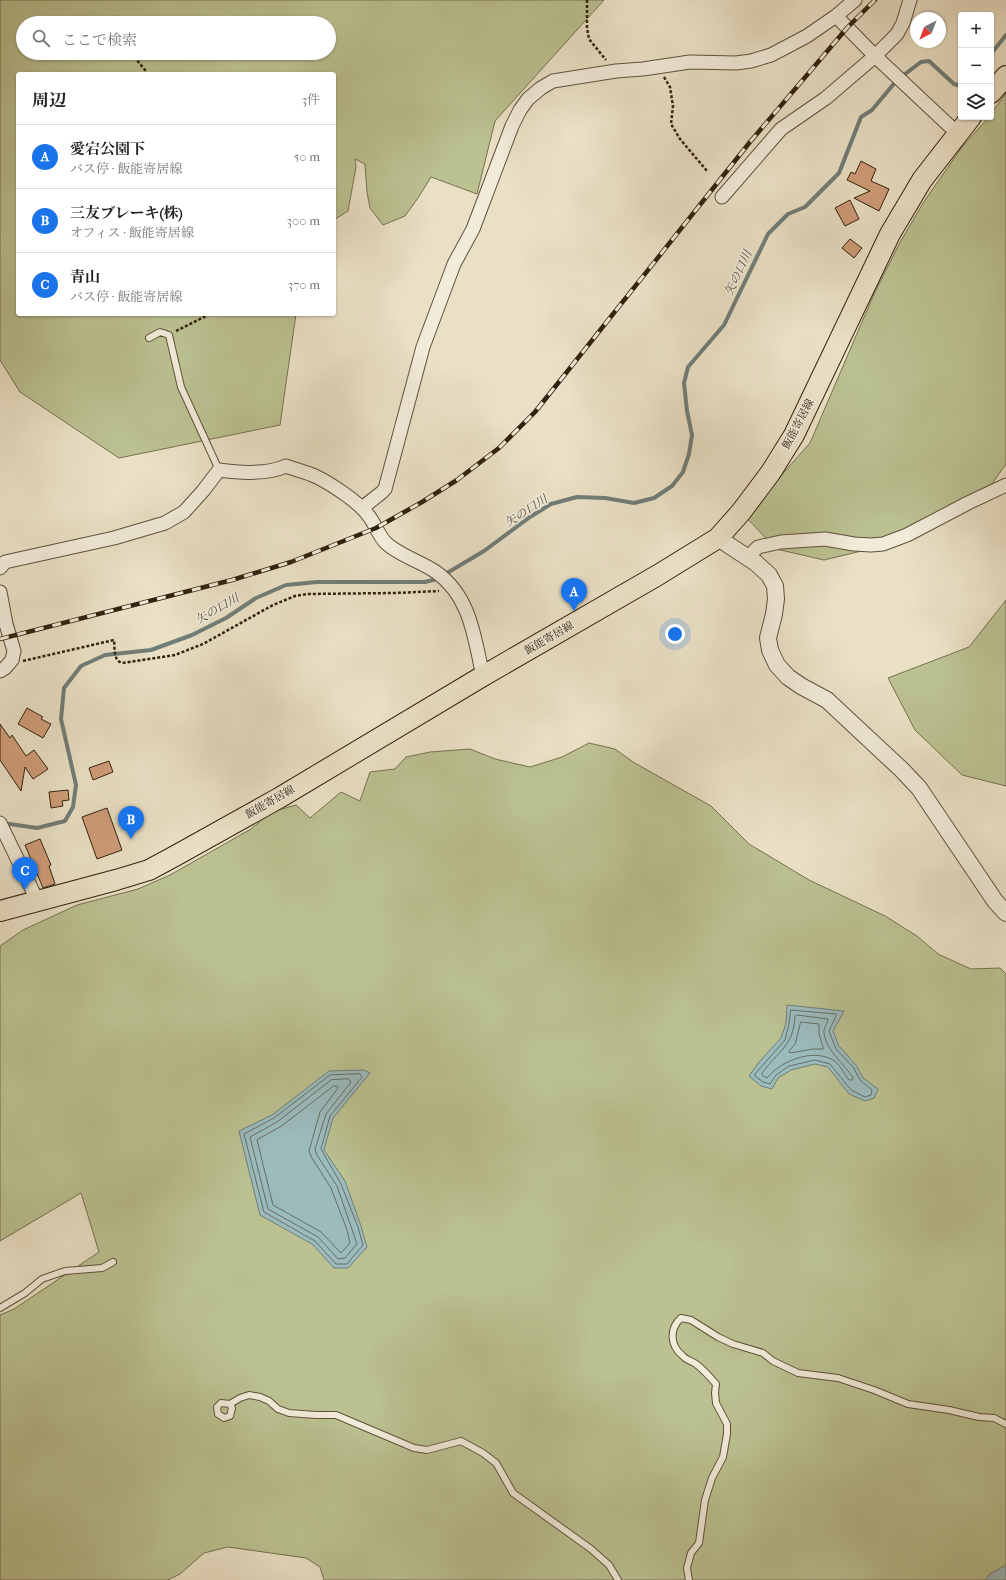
<!DOCTYPE html>
<html lang="ja">
<head>
<meta charset="utf-8">
<style>
  body { margin:0; font-family:"IM FELL French Canon","Noto Serif JP",serif; background:#f6f6f6; color:#222 }
  .controls { position:absolute; right:12px; top:12px; display:grid; overflow:hidden; border-radius:4px; box-shadow:0 1px 3px #0004 }
  .controls button { width:36px; height:36px; display:grid; place-items:center; padding:0; border:0; border-bottom:1px solid #e0e0e0; background:#fff; color:#222; font:20px sans-serif }
  .compass { position:absolute; left:910px; top:12px; width:36px; height:36px; border-radius:50%; background:#fff; box-shadow:0 1px 3px #0004; rotate:222deg }
  .you { position:absolute; left:675px; top:634px; width:14px; height:14px; margin:-10px; border:3px solid #fff; border-radius:50%; background:#1a73e8; box-shadow:0 0 0 6px #1a73e833 }
  .badge { display:grid; place-items:center; width:26px; height:26px; border-radius:50%; background:#1a73e8; color:#fff; font-size:13px; font-weight:700 }
  .pin { position:absolute; translate:-50% -33px; filter:drop-shadow(0 1px 2px #0008) }
  .pin::after { content:''; position:absolute; top:21px; width:14px; height:12px; background:inherit; clip-path:polygon(0 0,100% 0,50% 100%) }
  .list { margin:0; padding:0; list-style:none }
  h2 { display:flex; justify-content:space-between; align-items:center; height:52px; margin:0; padding:0 16px; font-size:17px }
  h2 small { font-size:13px; font-weight:400; color:#767676 }
  .list li { display:grid; grid-template-columns:26px 1fr auto; gap:12px; align-items:center; box-sizing:border-box; height:64px; padding:0 16px; border-top:1px solid #e0e0e0 }
  .list b { display:block; font-size:15px; white-space:nowrap }
  .list p { margin:0; font-size:13px; white-space:nowrap; color:#767676 }
  .list em { font-size:13px; font-style:normal; color:#767676 }
  .icon { flex:none; width:22px; height:22px; fill:none; stroke:currentColor; stroke-width:2; stroke-linecap:round; stroke-linejoin:round }
  .map { position:relative; flex:none; width:1006px; height:1580px; overflow:hidden }
  .search { position:absolute; background:#fff; box-shadow:0 1px 3px #0004; left:16px; top:16px; width:320px; height:44px; display:flex; align-items:center; gap:10px; box-sizing:border-box; padding:0 14px; border-radius:22px; color:#767676; font-size:15px }
  .panel { position:absolute; background:#fff; box-shadow:0 1px 3px #0004; left:16px; top:72px; width:320px; height:244px; border-radius:4px }
  .map>svg:first-child { display:block }
  .green { fill:#bbc191; stroke:#767150; fill-rule:evenodd }
  .water { fill:#9bbbbd; stroke:#717d77 }
  .lines { fill:none; stroke-linecap:round; stroke-linejoin:round }
  .shore { stroke:#666e66; stroke-width:1 }
  .stream { stroke:#717d77; stroke-width:4 }
  .building { fill:#cf9d79; stroke:#32210e }
  .service-casing { stroke:#60513c; stroke-width:8 }
  .minor-casing { stroke:#60513c; stroke-width:15 }
  .tertiary-casing { stroke:#60513c; stroke-width:18 }
  .primary-casing { stroke:#32210e; stroke-width:22 }
  .path { stroke:#32210e; stroke-width:2.5; stroke-dasharray:3 2; stroke-linecap:butt }
  .service { stroke:#f1ebd9; stroke-width:6 }
  .minor { stroke:#f1ebd9; stroke-width:13 }
  .tertiary { stroke:#f1ebd9; stroke-width:16 }
  .primary { stroke:#eae0c5; stroke-width:20 }
  .rail-casing { stroke:#32210e; stroke-width:4.5 }
  .rail { stroke:#f1ebd9; stroke-width:3; stroke-dasharray:9; stroke-linecap:butt }
  .labels { text-anchor:middle; dominant-baseline:central; stroke-width:3; stroke-linejoin:round; paint-order:stroke }
  .street-label { font-size:11px; fill:#32210e; stroke:#f1ebd9 }
  .water-label { font-size:12px; font-style:italic; fill:#524f43; stroke:#f1ebd9 }
</style>
</head>
<body>
<div class="map">
<svg width="1006" height="1580" viewBox="0 0 1006 1580">
  <rect width="100%" height="100%" fill="#eae0c5"/>
  <filter id="stains"><feTurbulence type="fractalNoise" baseFrequency=".005" numOctaves="4"/><feColorMatrix values="0 0 0 0 .2 0 0 0 0 .09 0 0 0 0 .02 0 0 0 .5 -.17"/></filter>
  <radialGradient id="worn" r=".72"><stop offset=".6" stop-color="#630" stop-opacity="0"/><stop offset="1" stop-color="#630" stop-opacity=".3"/></radialGradient>
  <path class="green" d="M 0,0 L 604,0 L 495,121 L 477,194 L 431,177 L 418,198 L 405,216 L 383,225 L 370,208 L 367,192 L 365,164 L 355,159 L 356,167 L 348,211 L 334,220 L 334,74 L 18,74 L 18,314 L 296,314 L 280,425 L 119,458 L 20,392 L 0,360 ZM 23,23 L 329,23 L 329,53 L 23,53 Z
    M 1006,93 L 1006,464 L 987,491 L 874,548 L 824,560 L 776,549 L 745,516 L 810,443 L 874,294 L 898,246 L 923,203 L 962,147 L 989,117 L 991,117 L 991,114 Z
    M 1006,600 L 1006,786 L 962,775 L 915,730 L 888,678 L 969,647 Z
    M 589,743 L 615,749 L 633,762 L 711,806 L 749,844 L 809,880 L 885,916 L 917,936 L 938,954 L 971,969 L 1000,968 L 1006,974 L 1006,1580 L 324,1580 L 320,1567 L 306,1558 L 228,1547 L 204,1553 L 180,1574 L 168,1580 L 0,1580 L 0,1315 L 14,1309 L 99,1252 L 81,1193 L 0,1241 L 0,946 L 23,930 L 77,905 L 138,889 L 170,875 L 251,829 L 271,812 L 296,805 L 310,818 L 341,792 L 360,801 L 370,772 L 395,769 L 406,757 L 430,752 L 470,749 L 495,759 L 530,767 L 562,757 Z"/>
  <path class="water" d="M 787,1005 L 844,1011 L 833,1031 L 839,1046 L 856,1065 L 863,1078 L 878,1089 L 874,1098 L 865,1101 L 849,1094 L 828,1067 L 815,1064 L 791,1070 L 778,1078 L 772,1089 L 761,1086 L 749,1076 L 760,1061 L 781,1038 L 786,1023 Z
    M 364,1070 L 370,1073 L 333,1118 L 324,1150 L 345,1181 L 361,1226 L 367,1247 L 348,1268 L 334,1268 L 312,1244 L 260,1215 L 239,1131 L 272,1115 L 329,1071 Z
    M 1006,1565 L 1006,1580 L 985,1580 L 990,1574 Z"/>
  <g class="lines">
    <path class="shore" d="M 791,1010 L 836,1014 L 836,1016 L 829,1031 L 836,1049 L 853,1067 L 860,1080 L 872,1090 L 871,1095 L 865,1097 L 851,1090 L 830,1064 L 815,1060 L 789,1066 L 776,1075 L 770,1084 L 763,1082 L 755,1076 L 755,1074 L 785,1040 L 789,1024 Z
      M 797,1015 L 828,1019 C 828,1023 825,1026 824,1030 C 823,1048 845,1064 853,1078 L 852,1080 L 849,1080 C 844,1074 839,1062 831,1059 C 811,1049 781,1061 767,1078 L 762,1075 L 762,1073 C 778,1051 793,1047 795,1017 Z
      M 801,1022 L 819,1024 L 819,1034 L 823,1047 L 823,1049 L 813,1049 L 790,1053 L 789,1051 L 795,1044 Z
      M 360,1074 L 362,1077 L 330,1116 L 321,1149 L 341,1184 L 358,1227 L 363,1245 L 347,1264 L 336,1264 L 315,1241 L 264,1212 L 244,1134 L 274,1118 L 330,1075 Z
      M 349,1079 L 351,1082 L 326,1114 L 315,1149 L 317,1155 L 337,1186 L 357,1244 L 345,1258 L 338,1259 L 318,1237 L 268,1209 L 250,1137 L 277,1122 L 331,1080 Z
      M 334,1086 L 337,1086 L 338,1088 L 320,1112 L 309,1151 L 312,1158 L 331,1188 L 347,1230 L 350,1243 L 341,1253 L 321,1232 L 273,1205 L 257,1140 L 258,1139 L 280,1127 Z"/>
    <path class="stream" d="M 991,54 L 1006,35
      M 3,823 L 37,828 L 65,821 L 73,807 L 76,785 L 61,719 L 64,688 L 81,666 L 105,655 L 151,650 L 192,635 L 226,618 L 256,598 L 286,585 L 317,582 L 425,582 L 437,579 L 484,551 L 530,517 L 551,504 L 577,497 L 605,498 L 634,503 L 654,498 L 672,486 L 683,472 L 689,454 L 692,435 L 687,411 L 684,383 L 688,367 L 724,325 L 768,234 L 788,214 L 805,207 L 839,173 L 861,117 L 872,110 L 897,80 L 921,62 L 929,61 L 954,84 L 961,86"/>
  </g>
  <path class="building" d="M 861,161 L 876,169 L 871,181 L 889,189 L 879,211 L 854,198 L 870,191 L 847,180 L 851,172 L 855,174 Z
    M 850,200 L 859,219 L 845,226 L 835,208 Z
    M 850,239 L 862,248 L 854,258 L 842,248 Z
    M 27,708 L 43,717 L 41,719 L 51,724 L 43,738 L 18,724 Z
    M 0,724 L 10,738 L 12,735 L 26,756 L 34,750 L 48,769 L 33,779 L 25,767 L 21,791 L 0,760 Z
    M 109,761 L 113,772 L 93,780 L 89,768 Z
    M 68,790 L 69,800 L 62,801 L 63,806 L 51,808 L 49,792 Z
    M 107,808 L 122,850 L 97,859 L 82,817 Z
    M 40,839 L 51,865 L 49,866 L 55,884 L 43,888 L 25,845 Z"/>
  <g class="lines">
    <defs>
      <path id="service" d="M 149,338 L 160,332 L 169,335 L 181,387 L 219,470
        M 0,1308 L 25,1293 L 42,1279 L 65,1271 L 102,1268 L 113,1262
        M 230,1404 L 232,1408 L 230,1416 L 224,1418 L 218,1414 L 217,1407 L 221,1403 L 230,1404 L 240,1398 L 249,1395 L 260,1397 L 269,1401 L 278,1409 L 289,1413 L 316,1415 L 336,1415 L 414,1448 L 427,1450 L 461,1441 L 483,1453 L 496,1463 L 513,1493 L 591,1549 L 609,1565 L 618,1580
        M 689,1580 L 687,1568 L 691,1553 L 699,1543 L 705,1500 L 712,1478 L 723,1457 L 727,1434 L 727,1424 L 716,1403 L 715,1393 L 716,1384 C 710,1377 704,1370 696,1364 C 692,1361 686,1360 683,1356 C 670,1346 669,1329 681,1318 L 691,1320 L 718,1337 L 733,1344 L 763,1353 L 773,1361 L 798,1373 L 838,1378 L 874,1390 L 908,1404 L 949,1410 L 979,1417 L 994,1418 L 1006,1424"/>
      <path id="minor" d="M 836,16 L 875,56 L 957,133
        M 722,197 L 781,129 L 826,98 L 875,56 L 897,34 L 903,23 L 910,0
        M 362,508 L 381,493 L 385,489 L 423,347 L 454,264 L 473,229 L 512,126 L 520,110 L 528,99 L 541,88 L 553,81 L 616,71 L 643,69 L 690,62 L 736,63 L 751,61 L 771,55 L 807,36 L 836,16 L 855,0
        M 748,557 L 758,547 L 781,542 L 825,539 L 854,544 L 871,545 L 883,544 L 907,535 L 968,503 L 1006,485
        M 0,568 L 5,562 L 114,538 L 165,523 L 184,512 L 203,491 L 219,470 C 240,473 266,475 286,466 C 296,470 307,472 317,477 C 331,484 359,502 368,515 C 375,523 378,535 386,543 C 400,556 420,561 436,572 C 471,597 474,637 483,676
        M 0,592 L 6,624 L 14,651 L 12,660 L 5,668 L 0,671
        M 0,823 L 37,900"/>
      <path id="tertiary" d="M 718,538 L 756,563 L 769,575 L 775,586 L 776,599 L 774,614 L 768,638 L 770,650 L 777,665 L 788,677 L 801,686 L 827,700 L 902,770 L 919,788 L 995,901 L 1006,913"/>
      <path id="primary" d="M 991,93 L 1006,76
        M 0,911 L 116,880 L 149,870 L 175,856 L 279,798 L 483,676 L 658,575 L 718,538 L 741,512 L 771,472 L 794,435 L 890,234 L 922,180 L 971,117"/>
    </defs>
    <use href="#service" class="service-casing"/>
    <use href="#minor" class="minor-casing"/>
    <use href="#tertiary" class="tertiary-casing"/>
    <use href="#primary" class="primary-casing"/>
    <path class="path" d="M 587,0 L 587,28 L 589,39 L 606,60
      M 117,16 L 119,23
      M 131,53 L 145,70 L 147,74
      M 664,77 L 670,87 L 673,106 L 671,124 L 680,139 L 707,171
      M 176,331 L 210,314
      M 23,661 L 114,640 C 115,649 113,660 122,663 L 175,655 L 203,644 L 273,605 L 295,596 L 308,594 L 395,593 L 439,591"/>
    <use href="#service" class="service"/>
    <use href="#minor" class="minor"/>
    <use href="#tertiary" class="tertiary"/>
    <use href="#primary" class="primary"/>
    <defs>
      <path id="rail" d="M 0,639 L 232,580 L 291,562 L 376,528 L 422,502 L 457,480 L 499,448 L 535,412 L 750,142 L 847,28 L 875,0"/>
    </defs>
    <use href="#rail" class="rail-casing"/>
    <use href="#rail" class="rail"/>
  </g>
  <g class="labels">
    <g class="street-label">
      <text transform="translate(798 424) rotate(-62)">飯能寄居線</text>
      <text transform="translate(549 638) rotate(-30)">飯能寄居線</text>
      <text transform="translate(270 802) rotate(-30)">飯能寄居線</text>
    </g>
    <g class="water-label">
      <text transform="translate(738 273) rotate(-65)">矢の口川</text>
      <text transform="translate(526 511) rotate(-33)">矢の口川</text>
      <text transform="translate(217 609) rotate(-30)">矢の口川</text>
    </g>
  </g>
  <rect width="100%" height="100%" filter="url(#stains)"/>
  <rect width="100%" height="100%" fill="url(#worn)"/>
</svg>
<div class="controls">
<button>+</button>
<button>−</button>
<button><svg class="icon" aria-label="layers" viewBox="0 0 24 24"><path d="M12 4l9 5-9 5-9-5zM3 14l9 5 9-5"/></svg></button>
</div>
<svg class="compass" viewBox="-18 -18 36 36"><path d="M0-13l5 13h-10z" fill="#e53935"/><path d="M0 13l5-13h-10z" fill="#767676"/></svg>
<div class="you"></div>
<div class="pin badge" style="left:574px;top:611px">A</div>
<div class="pin badge" style="left:131px;top:839px">B</div>
<div class="pin badge" style="left:25px;top:890px">C</div>
<div class="search"><svg class="icon" aria-label="search" viewBox="0 0 24 24"><circle cx="10" cy="10" r="6"/><path d="M15 15l6 6"/></svg>ここで検索</div>
<section class="panel">
<h2>周辺<small>3件</small></h2>
<ul class="list">
<li><span class="badge">A</span><div><b>愛宕公園下</b><p>バス停 · 飯能寄居線</p></div><em>50 m</em></li>
<li><span class="badge">B</span><div><b>三友ブレーキ(株)</b><p>オフィス · 飯能寄居線</p></div><em>300 m</em></li>
<li><span class="badge">C</span><div><b>青山</b><p>バス停 · 飯能寄居線</p></div><em>370 m</em></li>
</ul>
</section>
</div>
</body>
</html>
